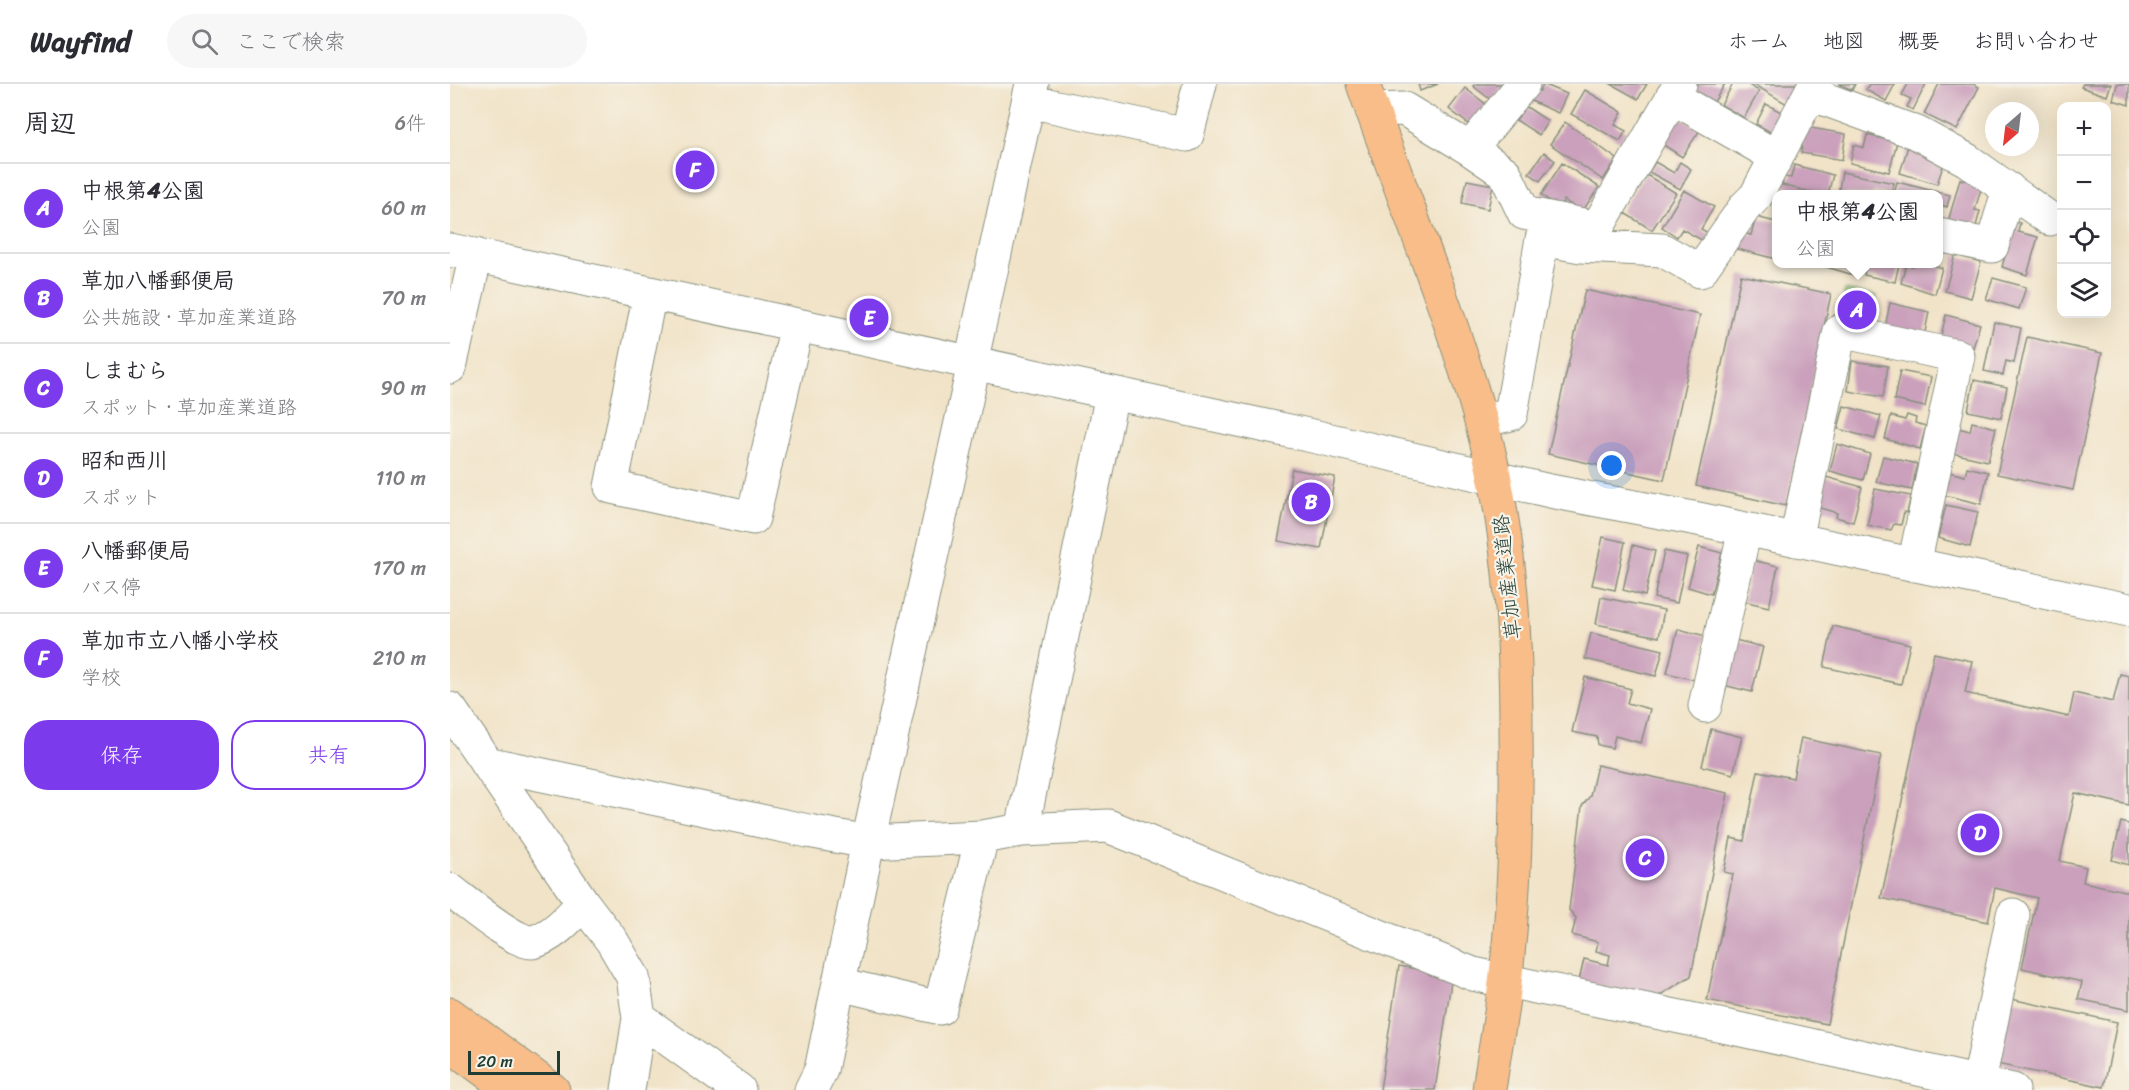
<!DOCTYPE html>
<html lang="ja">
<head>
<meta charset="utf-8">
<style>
  body { margin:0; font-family:Sriracha,"Klee One",sans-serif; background:#f7f7f7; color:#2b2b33 }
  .controls { position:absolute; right:18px; top:18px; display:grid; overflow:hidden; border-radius:12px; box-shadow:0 6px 24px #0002 }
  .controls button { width:54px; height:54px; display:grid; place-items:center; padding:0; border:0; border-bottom:2px solid #e1e1e2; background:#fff; color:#2b2b33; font:30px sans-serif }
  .compass { position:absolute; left:1535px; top:18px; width:54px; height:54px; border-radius:50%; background:#fff; box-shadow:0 6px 24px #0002; rotate:208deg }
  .scale { position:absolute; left:18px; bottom:15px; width:92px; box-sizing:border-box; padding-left:6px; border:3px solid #1f3d34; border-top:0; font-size:16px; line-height:21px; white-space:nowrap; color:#1f3d34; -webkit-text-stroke:4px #f7f3e8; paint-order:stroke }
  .you { position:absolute; left:1162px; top:382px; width:21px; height:21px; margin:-15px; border:4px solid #fff; border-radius:50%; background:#1a73e8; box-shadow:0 0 0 9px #1a73e833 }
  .badge { display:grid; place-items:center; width:39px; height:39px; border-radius:50%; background:#7c3aed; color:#fff; font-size:20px; font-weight:700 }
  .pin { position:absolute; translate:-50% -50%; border:3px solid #fff; box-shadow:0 2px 6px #0006 }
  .popup { position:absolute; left:1322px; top:106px; width:171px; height:78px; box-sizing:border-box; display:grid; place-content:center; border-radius:12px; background:#fff; filter:drop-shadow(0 2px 4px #0005); font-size:20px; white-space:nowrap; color:#7c7c81 }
  .popup b { font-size:22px; color:#2b2b33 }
  .popup::after { content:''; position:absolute; left:50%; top:100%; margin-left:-12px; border:12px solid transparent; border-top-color:#fff }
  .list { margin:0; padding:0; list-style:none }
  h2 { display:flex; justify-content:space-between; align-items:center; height:78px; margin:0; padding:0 24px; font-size:26px }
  h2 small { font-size:20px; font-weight:400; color:#7c7c81 }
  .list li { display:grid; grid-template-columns:39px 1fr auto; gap:18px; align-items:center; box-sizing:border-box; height:90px; padding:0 24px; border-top:2px solid #e1e1e2 }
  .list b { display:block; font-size:22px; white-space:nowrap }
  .list p { margin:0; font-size:20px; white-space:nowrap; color:#7c7c81 }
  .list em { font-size:20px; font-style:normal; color:#7c7c81 }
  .actions { display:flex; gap:12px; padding:18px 24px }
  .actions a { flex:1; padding:14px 0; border:2px solid #7c3aed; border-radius:24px; text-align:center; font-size:21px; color:#7c3aed }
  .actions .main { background:#7c3aed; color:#fff }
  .icon { flex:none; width:33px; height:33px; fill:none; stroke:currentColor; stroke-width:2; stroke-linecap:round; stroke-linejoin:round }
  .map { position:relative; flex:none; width:1679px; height:1006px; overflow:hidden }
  header { display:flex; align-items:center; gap:36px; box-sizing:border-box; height:84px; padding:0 30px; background:#fff; border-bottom:2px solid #e1e1e2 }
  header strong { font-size:28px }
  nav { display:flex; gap:33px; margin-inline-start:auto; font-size:21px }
  .search { width:420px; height:54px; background:#f7f7f7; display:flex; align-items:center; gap:15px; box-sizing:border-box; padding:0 21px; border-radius:33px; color:#7c7c81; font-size:22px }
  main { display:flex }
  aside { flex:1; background:#fff }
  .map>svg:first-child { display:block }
  .green { fill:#88c47a; stroke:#548057; stroke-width:1.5 }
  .building { fill:#caa0bc }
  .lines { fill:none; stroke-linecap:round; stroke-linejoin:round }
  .minor-casing { stroke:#88907e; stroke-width:35 }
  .major-casing { stroke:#88907e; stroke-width:35 }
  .highway-casing { stroke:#88907e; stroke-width:35 }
  .minor { stroke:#fff; stroke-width:33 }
  .major { stroke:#f8bd89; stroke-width:33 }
  .highway { stroke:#f8bd89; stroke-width:33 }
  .labels { text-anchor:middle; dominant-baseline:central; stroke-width:4.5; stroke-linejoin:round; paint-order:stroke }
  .street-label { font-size:21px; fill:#1f3d34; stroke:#f7f3e8 }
</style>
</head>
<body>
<header>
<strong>Wayfind</strong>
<div class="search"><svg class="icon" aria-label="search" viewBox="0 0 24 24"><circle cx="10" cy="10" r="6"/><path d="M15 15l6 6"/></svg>ここで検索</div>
<nav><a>ホーム</a><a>地図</a><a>概要</a><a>お問い合わせ</a></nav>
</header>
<main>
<aside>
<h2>周辺<small>6件</small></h2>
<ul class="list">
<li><span class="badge">A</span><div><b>中根第4公園</b><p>公園</p></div><em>60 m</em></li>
<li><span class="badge">B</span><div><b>草加八幡郵便局</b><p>公共施設 · 草加産業道路</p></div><em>70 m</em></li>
<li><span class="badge">C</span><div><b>しまむら</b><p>スポット · 草加産業道路</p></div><em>90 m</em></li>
<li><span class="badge">D</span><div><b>昭和西川</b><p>スポット</p></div><em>110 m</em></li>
<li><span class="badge">E</span><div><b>八幡郵便局</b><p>バス停</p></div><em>170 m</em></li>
<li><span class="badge">F</span><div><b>草加市立八幡小学校</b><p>学校</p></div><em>210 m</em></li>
</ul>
<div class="actions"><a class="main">保存</a><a>共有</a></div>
</aside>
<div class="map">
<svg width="1679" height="1006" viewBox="0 0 1679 1006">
  <rect width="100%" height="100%" fill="#f7f3e8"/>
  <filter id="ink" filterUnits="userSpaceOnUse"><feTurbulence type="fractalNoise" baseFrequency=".0167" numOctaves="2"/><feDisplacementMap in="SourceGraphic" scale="12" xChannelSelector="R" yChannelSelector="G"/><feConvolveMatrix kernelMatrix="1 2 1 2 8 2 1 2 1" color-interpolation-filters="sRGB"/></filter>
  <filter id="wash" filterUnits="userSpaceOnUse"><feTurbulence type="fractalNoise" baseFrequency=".008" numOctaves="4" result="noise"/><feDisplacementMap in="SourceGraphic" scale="24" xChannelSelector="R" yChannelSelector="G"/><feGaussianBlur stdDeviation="1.35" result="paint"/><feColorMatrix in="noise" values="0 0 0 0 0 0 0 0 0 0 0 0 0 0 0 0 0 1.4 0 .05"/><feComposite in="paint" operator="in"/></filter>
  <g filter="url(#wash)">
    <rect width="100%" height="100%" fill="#f1e3c7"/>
    <path class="green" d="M 1395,206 L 1426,212 L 1419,246 L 1388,240 Z"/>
    <g id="blocks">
      <path class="building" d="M 968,0 L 988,0 L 970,7 Z
        M 1025,0 L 1055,0 L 1041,16 L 1023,2 Z
        M 1093,0 L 1117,10 L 1108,29 L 1079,16 L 1084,5 L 1090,7 Z
        M 1161,0 L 1197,0 L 1188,15 Z
        M 1247,0 L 1275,0 L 1264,18 L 1243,6 Z
        M 1283,0 L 1297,0 L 1309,7 L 1294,34 L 1271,21 Z
        M 1303,0 L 1349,0 L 1337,20 Z
        M 1389,0 L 1405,0 L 1402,6 Z
        M 1419,0 L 1445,0 L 1436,17 L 1416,6 Z
        M 1458,0 L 1476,0 L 1463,26 L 1457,23 L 1461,15 L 1452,11 Z
        M 1489,0 L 1523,0 L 1529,3 L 1507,46 L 1474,30 Z
        M 1633,0 L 1661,0 L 1657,12 L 1631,3 Z
        M 1667,0 L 1679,0 L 1679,21 L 1663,16 Z
        M 1015,4 L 1037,21 L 1021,42 L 999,25 Z
        M 1135,6 L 1172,28 L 1165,41 L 1176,47 L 1170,57 L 1121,30 Z
        M 1316,20 L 1333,29 L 1322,49 L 1306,40 Z
        M 1075,22 L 1098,37 L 1089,51 L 1066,36 Z
        M 1230,33 L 1250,46 L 1232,73 L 1212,60 Z
        M 1115,38 L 1167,75 L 1153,96 L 1100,60 Z
        M 1355,43 L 1396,50 L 1392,76 L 1351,69 Z
        M 1417,51 L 1447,58 L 1439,88 L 1400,79 L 1404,61 L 1414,64 Z
        M 1458,62 L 1475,67 L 1475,73 L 1494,79 L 1487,100 L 1450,89 Z
        M 1094,68 L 1105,77 L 1090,97 L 1079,89 Z
        M 1205,78 L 1224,89 L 1230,78 L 1241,85 L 1230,105 L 1199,88 Z
        M 1112,79 L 1149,103 L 1132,128 L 1114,116 L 1109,123 L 1091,111 Z
        M 1344,81 L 1383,91 L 1378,110 L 1367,110 L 1332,101 L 1334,93 L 1341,94 Z
        M 1392,88 L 1444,99 L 1441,110 L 1423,108 L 1423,110 L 1388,110 Z
        M 1195,90 L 1226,109 L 1202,146 L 1171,127 Z
        M 1510,95 L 1532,101 L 1525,126 L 1530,127 L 1525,146 L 1498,138 Z
        M 1017,96 L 1043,101 L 1038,125 L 1012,119 Z
        M 1447,98 L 1500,111 L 1497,123 L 1488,120 L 1488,110 L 1444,110 Z
        M 1234,106 L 1264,123 L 1251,145 L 1260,150 L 1255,158 L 1232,145 L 1227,153 L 1212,143 Z
        M 1306,133 L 1326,138 L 1326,175 L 1287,165 L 1292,149 L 1301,151 Z
        M 1564,138 L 1570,139 L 1568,148 L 1588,153 L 1577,191 L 1552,183 Z
        M 1505,171 L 1531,178 L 1521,214 L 1495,207 Z
        M 1374,180 L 1410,180 L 1407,192 L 1373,182 Z
        M 1416,180 L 1449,180 L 1445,198 L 1414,191 Z
        M 1456,180 L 1463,182 L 1464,180 L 1477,180 L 1492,184 L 1485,210 L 1451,199 Z
        M 1291,191 L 1381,210 L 1336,422 L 1246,402 Z
        M 1543,194 L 1576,203 L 1569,225 L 1536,215 Z
        M 1135,206 L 1250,231 L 1214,396 L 1098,370 Z
        M 1440,219 L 1479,228 L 1474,253 L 1435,244 Z
        M 1496,231 L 1530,240 L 1523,264 L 1490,255 Z
        M 1544,238 L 1571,244 L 1564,279 L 1556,277 L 1553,291 L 1534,287 Z
        M 1577,253 L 1652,269 L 1623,406 L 1547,390 Z
        M 1402,277 L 1438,282 L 1433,313 L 1398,307 Z
        M 1450,287 L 1481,293 L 1475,323 L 1444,316 Z
        M 1524,296 L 1557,303 L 1551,334 L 1518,327 Z
        M 1394,322 L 1431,332 L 1425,355 L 1388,345 Z
        M 1457,331 L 1466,334 L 1465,339 L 1476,342 L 1470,365 L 1435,355 L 1441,332 L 1455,336 Z
        M 1522,338 L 1546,344 L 1538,377 L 1502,369 L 1508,344 L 1520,347 Z
        M 1387,360 L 1420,370 L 1413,396 L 1380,387 Z
        M 1433,372 L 1467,380 L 1462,406 L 1426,398 Z
        M 1517,383 L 1538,388 L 1531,420 L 1490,410 L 1495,387 L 1515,392 Z
        M 842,385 L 885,393 L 871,465 L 828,457 Z
        M 1376,393 L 1412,403 L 1403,438 L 1386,433 L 1387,429 L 1367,423 Z
        M 1425,405 L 1461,412 L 1457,429 L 1454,428 L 1451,441 L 1444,440 L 1441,446 L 1417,441 Z
        M 1496,421 L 1528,428 L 1520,463 L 1488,454 Z
        M 1153,453 L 1175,458 L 1165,506 L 1142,501 Z
        M 1183,461 L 1205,467 L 1195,512 L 1173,506 Z
        M 1249,463 L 1272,469 L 1261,510 L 1238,503 Z
        M 1214,467 L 1237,472 L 1227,519 L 1204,514 Z
        M 1302,476 L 1328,482 L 1319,523 L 1293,517 Z
        M 1151,513 L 1214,526 L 1209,553 L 1146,540 Z
        M 1383,542 L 1460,560 L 1451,600 L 1374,583 Z
        M 1228,545 L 1256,552 L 1245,596 L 1217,589 Z
        M 1141,549 L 1213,566 L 1206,592 L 1135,575 Z
        M 1285,556 L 1313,563 L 1302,608 L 1273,601 Z
        M 1484,569 L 1522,577 L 1515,609 L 1619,633 L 1624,609 L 1663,618 L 1670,590 L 1679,592 L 1679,721 L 1625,709 L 1610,777 L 1636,783 L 1633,798 L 1679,808 L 1679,926 L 1628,915 L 1632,898 L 1572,884 L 1587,814 L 1545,804 L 1538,838 L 1431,814 Z
        M 1135,593 L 1181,605 L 1177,619 L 1200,625 L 1191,659 L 1165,652 L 1162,664 L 1148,661 L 1147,653 L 1122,648 Z
        M 1261,645 L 1292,653 L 1283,690 L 1252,682 Z
        M 1351,654 L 1431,671 L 1377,940 L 1257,916 L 1283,790 L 1274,788 L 1281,754 L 1294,757 L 1308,687 L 1343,694 Z
        M 1147,681 L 1278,709 L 1241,892 L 1204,915 L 1129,897 L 1134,875 L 1158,881 L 1160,871 L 1146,867 L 1148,858 L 1122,851 L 1126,834 L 1119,826 L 1132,722 L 1140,712 Z
        M 1671,738 L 1679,740 L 1679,781 L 1662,776 Z
        M 949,882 L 1002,891 L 985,1006 L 930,1006 Z
        M 1561,915 L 1667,938 L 1654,1003 L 1547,980 Z"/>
    </g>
  </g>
  <g filter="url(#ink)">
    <use href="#blocks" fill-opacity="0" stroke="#88907e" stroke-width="1.5"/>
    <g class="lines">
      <defs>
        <path id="minor" d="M 1361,10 L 1467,49 L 1517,76 L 1600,135
          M 1222,13 L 1327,73
          M 579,17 L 737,51 L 750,0
          M 922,26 L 954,25 L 1020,65 L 1055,89 L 1074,129 L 1147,144 L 1230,0
          M 1020,65 L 1073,0
          M 1488,151 L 1542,162 L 1559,105
          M 0,166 L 867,353 L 1100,407 L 1248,435 L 1679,526
          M 200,209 L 161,403 L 303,434 L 347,241
          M 521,279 L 582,0
          M 0,283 L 26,171
          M 1031,337 L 1061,330 L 1092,155 L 1131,162 L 1212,166 L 1250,187 L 1295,123 L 1306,112 L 1365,0
          M 1346,456 L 1390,247 L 1508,272 L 1464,481
          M 1255,622 L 1295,445
          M 0,625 L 133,819 L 162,857 L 183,893 L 189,934 L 178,1006
          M 36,679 L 358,747 L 418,758 L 532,753 L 572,746 L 658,742 L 1023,890 L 1283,944 L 1563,1006
          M 572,746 L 662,310
          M 0,806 C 15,817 66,860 82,858 C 102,854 120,833 133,819
          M 389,900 L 490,924 L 532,753
          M 189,934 L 289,1006
          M 1529,998 L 1563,831
          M 361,1006 L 371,986 L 418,758 L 524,280"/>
        <path id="major" d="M 913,0 C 952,112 999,223 1031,337 C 1059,437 1066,542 1066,645 C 1067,729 1065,815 1055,899 C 1051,934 1044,970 1039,1006"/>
        <path id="highway" d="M 0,930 L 103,1006
          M 0,961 L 61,1006"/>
      </defs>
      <use href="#minor" class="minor-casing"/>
      <use href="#major" class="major-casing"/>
      <use href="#highway" class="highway-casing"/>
      <use href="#minor" class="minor"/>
      <use href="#major" class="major"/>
      <use href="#highway" class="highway"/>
    </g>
  </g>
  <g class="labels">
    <g class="street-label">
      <text transform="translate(1057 493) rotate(-96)">草加産業道路</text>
    </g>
  </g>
</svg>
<div class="controls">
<button>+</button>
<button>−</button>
<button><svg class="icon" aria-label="locate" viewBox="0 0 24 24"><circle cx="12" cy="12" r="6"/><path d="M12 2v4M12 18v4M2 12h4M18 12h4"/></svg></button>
<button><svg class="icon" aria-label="layers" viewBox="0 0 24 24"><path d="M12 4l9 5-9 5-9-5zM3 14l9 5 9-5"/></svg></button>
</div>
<svg class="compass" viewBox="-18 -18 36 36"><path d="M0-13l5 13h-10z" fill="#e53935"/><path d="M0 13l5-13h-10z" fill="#7c7c81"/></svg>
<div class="scale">20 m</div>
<div class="you"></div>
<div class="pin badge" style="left:1407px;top:226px">A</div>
<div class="popup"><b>中根第4公園</b>公園</div>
<div class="pin badge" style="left:861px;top:418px">B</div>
<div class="pin badge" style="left:1195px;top:774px">C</div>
<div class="pin badge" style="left:1530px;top:749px">D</div>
<div class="pin badge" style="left:419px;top:234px">E</div>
<div class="pin badge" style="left:245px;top:86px">F</div>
</div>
</main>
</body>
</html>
